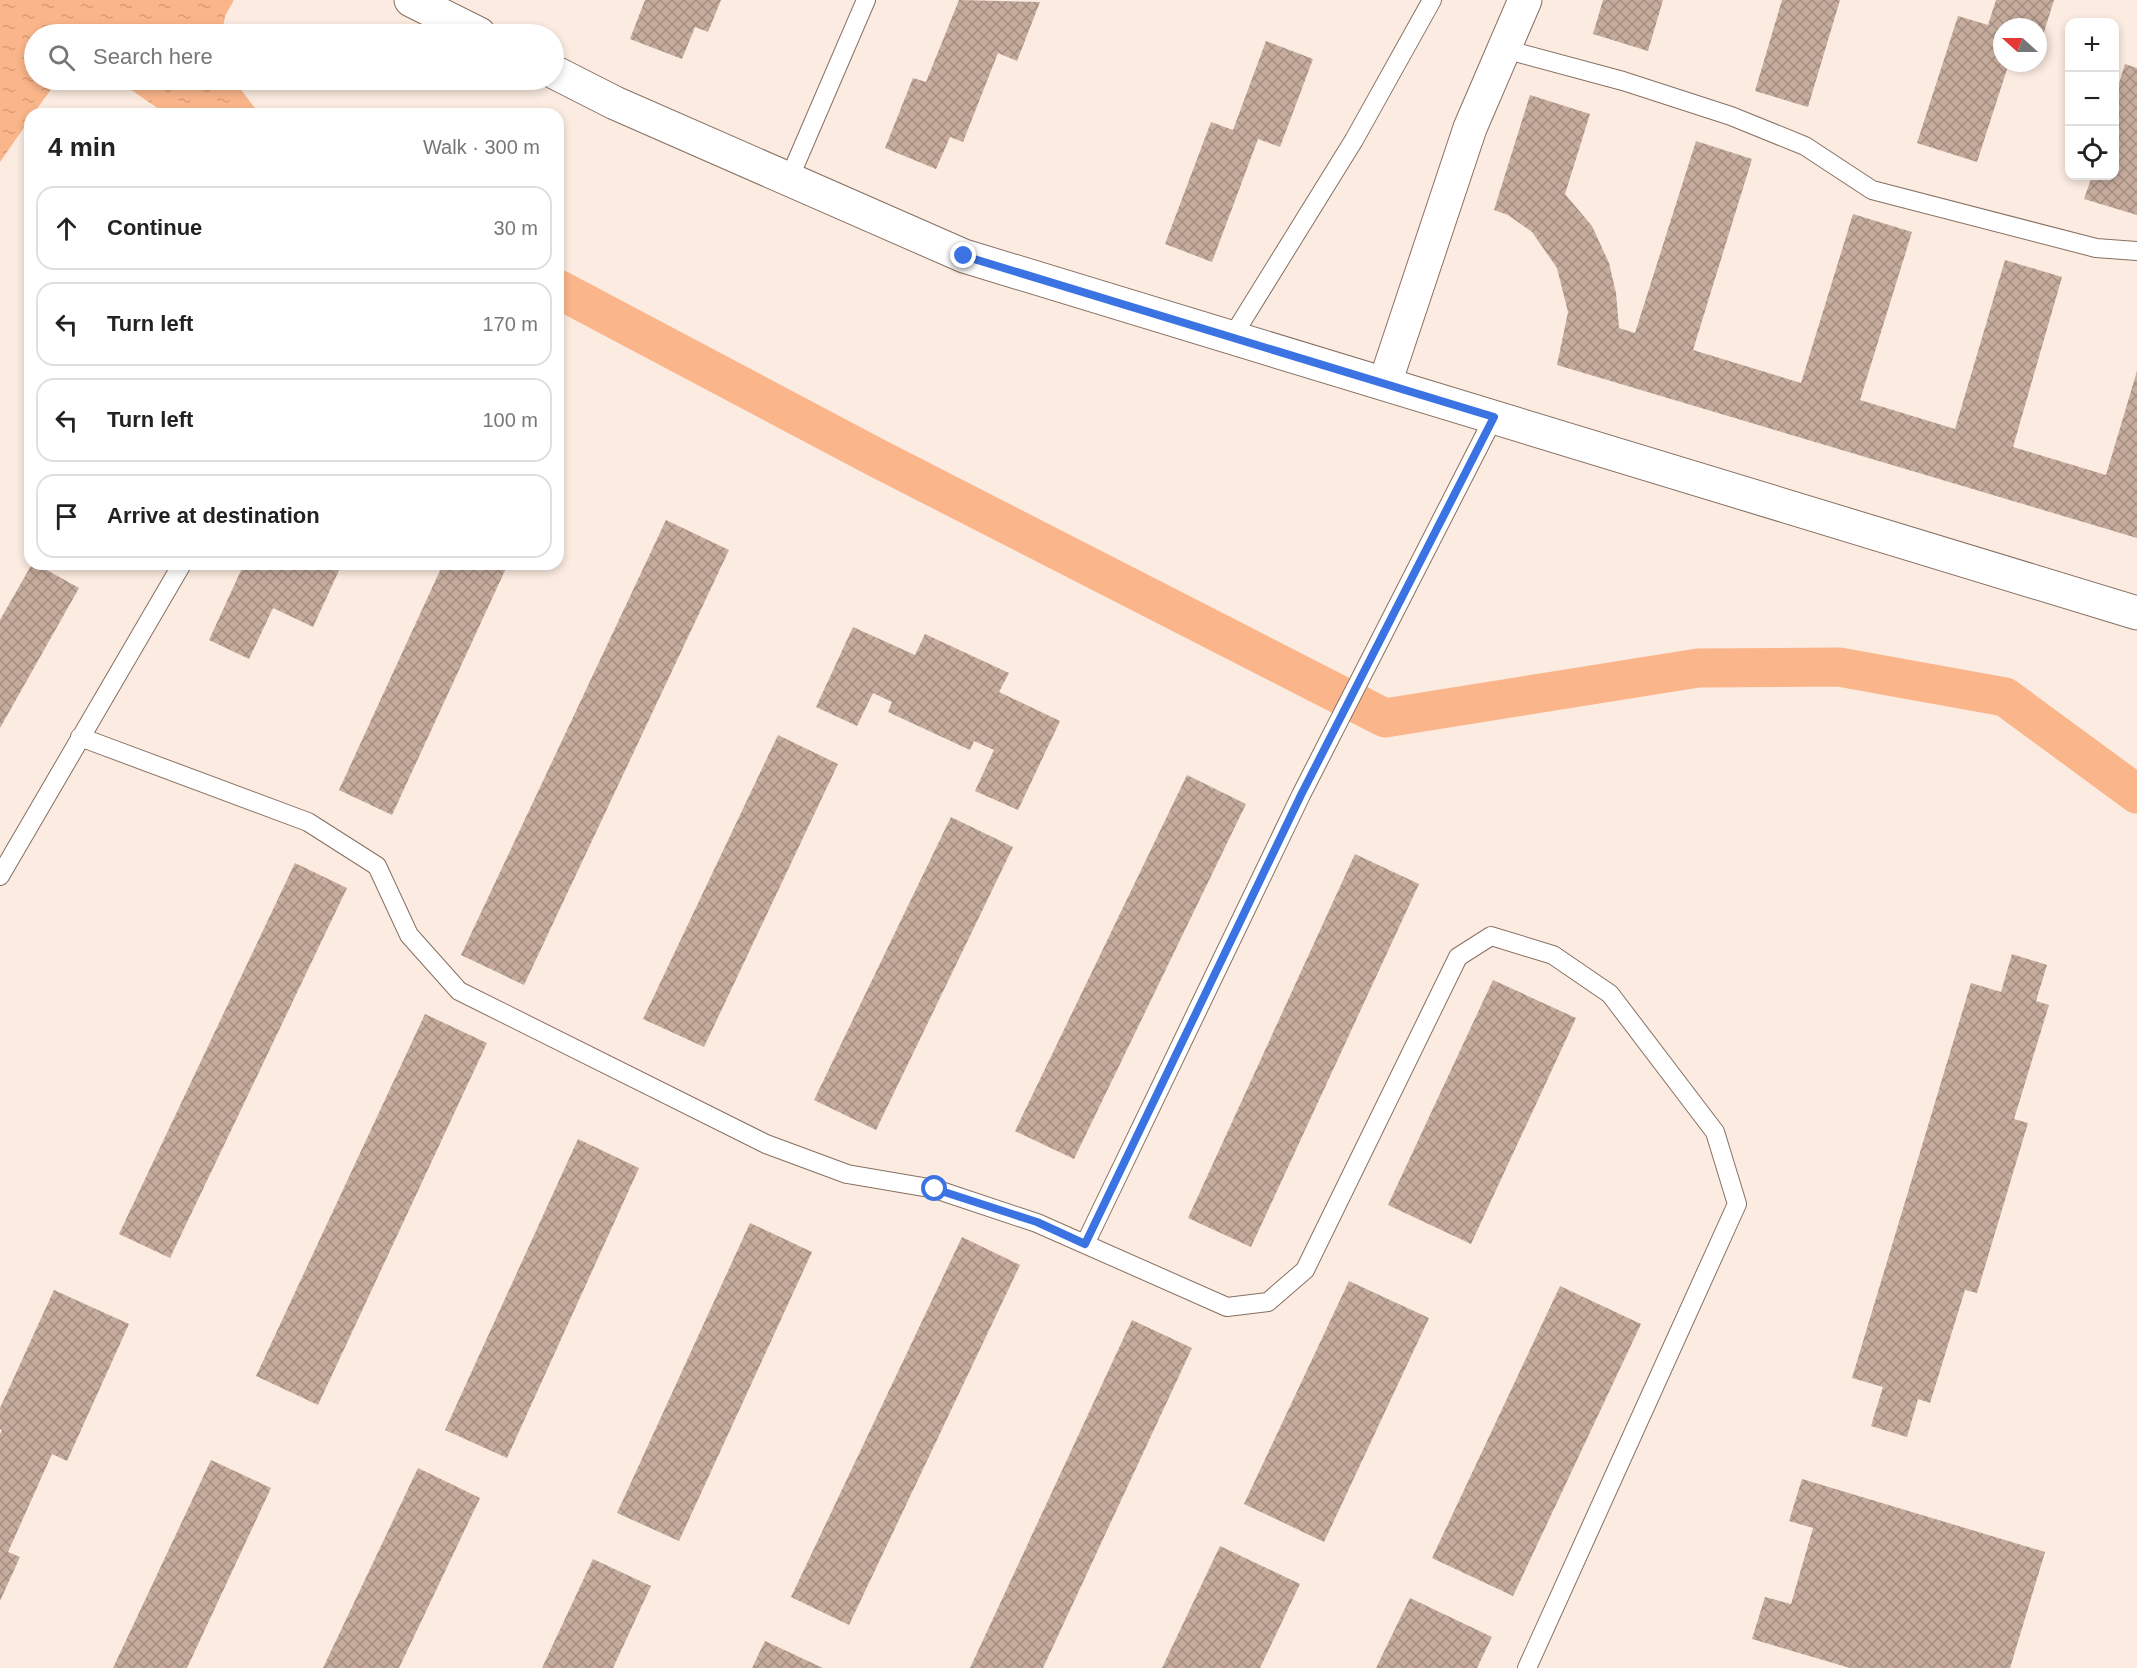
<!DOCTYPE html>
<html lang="en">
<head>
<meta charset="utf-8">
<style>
  body { margin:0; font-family:Arial,sans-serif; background:#f6f6f6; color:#222 }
  .controls { position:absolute; right:18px; top:18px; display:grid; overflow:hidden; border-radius:12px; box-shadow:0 3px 9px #0003 }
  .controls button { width:54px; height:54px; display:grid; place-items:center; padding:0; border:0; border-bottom:2px solid #e0e0e0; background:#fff; color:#222; font:30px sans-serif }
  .compass { position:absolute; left:1993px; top:18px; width:54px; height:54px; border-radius:50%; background:#fff; box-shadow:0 3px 9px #0003; rotate:291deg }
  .stop { position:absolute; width:18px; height:18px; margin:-14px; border:4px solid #3c73e3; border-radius:50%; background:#fff }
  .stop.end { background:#3c73e3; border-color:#fff; box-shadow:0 2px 6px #0008 }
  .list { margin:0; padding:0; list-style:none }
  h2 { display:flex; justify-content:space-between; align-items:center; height:78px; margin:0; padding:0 24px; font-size:26px }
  h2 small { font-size:20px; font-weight:400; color:#767676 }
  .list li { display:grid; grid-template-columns:39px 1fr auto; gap:18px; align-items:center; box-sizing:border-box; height:84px; margin:0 12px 12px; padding:0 12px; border:2px solid #e0e0e0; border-radius:18px }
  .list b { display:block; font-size:22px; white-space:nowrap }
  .list em { font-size:20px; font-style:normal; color:#767676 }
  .icon { flex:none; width:33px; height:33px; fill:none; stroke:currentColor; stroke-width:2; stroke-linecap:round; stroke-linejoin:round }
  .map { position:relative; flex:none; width:2137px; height:1668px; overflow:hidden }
  .search { position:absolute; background:#fff; box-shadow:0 3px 9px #0003; left:24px; top:24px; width:540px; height:66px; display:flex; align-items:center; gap:15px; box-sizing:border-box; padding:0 21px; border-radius:33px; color:#767676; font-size:22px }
  .panel { position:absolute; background:#fff; box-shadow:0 3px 9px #0003; left:24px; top:108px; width:540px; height:462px; border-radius:18px }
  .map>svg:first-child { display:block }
  .water { fill:url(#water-ripples) }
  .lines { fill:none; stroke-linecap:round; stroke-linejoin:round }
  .canal { stroke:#fbb58a; stroke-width:39 }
  .building { fill:url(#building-cross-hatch) }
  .service-casing { stroke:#877061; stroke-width:20 }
  .minor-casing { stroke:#877061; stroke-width:35 }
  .service { stroke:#fff; stroke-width:18 }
  .minor { stroke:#fff; stroke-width:33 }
  .route { stroke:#3c73e3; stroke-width:8 }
</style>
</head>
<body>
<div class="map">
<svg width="2137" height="1668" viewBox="0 0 2137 1668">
  <defs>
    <pattern id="water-ripples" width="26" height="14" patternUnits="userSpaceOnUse" patternTransform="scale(1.5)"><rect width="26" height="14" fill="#fbb58a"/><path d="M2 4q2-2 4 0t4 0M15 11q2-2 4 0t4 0" fill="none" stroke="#d89c77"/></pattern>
    <pattern id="building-cross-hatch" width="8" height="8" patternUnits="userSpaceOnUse" patternTransform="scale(1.5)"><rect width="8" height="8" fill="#c6ac9d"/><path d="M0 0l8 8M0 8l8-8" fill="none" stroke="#a28d80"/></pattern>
  </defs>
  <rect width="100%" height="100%" fill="#fbebe1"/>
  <path class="water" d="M 0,0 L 234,0 L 225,16 L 222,34 L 34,34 L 34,80 L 58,80 L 33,114 L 30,114 L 30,119 L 0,162 Z
    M 117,80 L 234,80 L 254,107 L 268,114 L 166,114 Z"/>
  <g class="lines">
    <path class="canal" d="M 558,289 L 877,458 L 1385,718 L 1698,668 L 1839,667 L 2005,697 L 2137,794"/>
  </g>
  <path class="building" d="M 645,0 L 721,0 L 708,32 L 695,27 L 682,59 L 630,39 Z
    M 959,0 L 1040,2 L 1017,61 L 998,53 L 963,142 L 950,137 L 936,169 L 885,148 L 913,78 L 926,82 Z
    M 1603,0 L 1663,0 L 1648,51 L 1593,34 Z
    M 1782,0 L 1840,0 L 1808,107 L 1755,91 Z
    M 1996,0 L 2054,0 L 2040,45 L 2038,44 L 2038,27 L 2002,27 L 2002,63 L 2009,63 L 1977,162 L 1917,143 L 1958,16 L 1988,25 Z
    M 1266,41 L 1313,59 L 1280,147 L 1258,139 L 1212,262 L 1165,244 L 1211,122 L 1233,130 Z
    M 2125,64 L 2137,68 L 2137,215 L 2084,199 L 2092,176 L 2114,176 L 2114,99 Z
    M 1530,95 L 1590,114 L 1565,194 L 1592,226 L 1609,263 L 1616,293 L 1619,328 L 1635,333 L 1696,141 L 1752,159 L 1693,350 L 1801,383 L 1853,214 L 1912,232 L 1860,400 L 1955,429 L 2005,260 L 2062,277 L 2013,447 L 2106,475 L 2137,371 L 2137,538 L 1557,365 L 1568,312 L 1557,268 L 1532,232 L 1508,215 L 1494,210 Z
    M 666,520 L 729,550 L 524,985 L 461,955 Z
    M 32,564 L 36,564 L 79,588 L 0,728 L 0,620 Z
    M 244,564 L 342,564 L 313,627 L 273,608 L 249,659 L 209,640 Z
    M 443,564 L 508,564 L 392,815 L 339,790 Z
    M 853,627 L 915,655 L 925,634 L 1009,673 L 999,692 L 1060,721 L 1018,810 L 975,791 L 994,750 L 974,741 L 970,750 L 888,712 L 892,702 L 873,693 L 857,726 L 816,707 Z
    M 778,735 L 838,764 L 704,1047 L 643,1019 Z
    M 1187,775 L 1246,804 L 1074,1159 L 1015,1131 Z
    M 951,817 L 1013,847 L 876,1130 L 814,1100 Z
    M 1355,854 L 1419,884 L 1251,1247 L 1188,1218 Z
    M 295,863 L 347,888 L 170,1258 L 119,1234 Z
    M 2012,954 L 2047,965 L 2036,1001 L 2049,1005 L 2014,1119 L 2028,1123 L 1977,1293 L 1965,1290 L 1930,1403 L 1918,1399 L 1907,1437 L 1871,1426 L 1883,1387 L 1852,1378 L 1971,983 L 2001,992 Z
    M 1493,980 L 1576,1018 L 1471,1244 L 1388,1205 Z
    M 425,1014 L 487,1043 L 318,1405 L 256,1376 Z
    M 578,1139 L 639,1168 L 507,1458 L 445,1430 Z
    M 750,1223 L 812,1252 L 679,1541 L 617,1513 Z
    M 962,1237 L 1020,1265 L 849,1625 L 791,1597 Z
    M 1349,1281 L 1429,1318 L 1324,1542 L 1244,1504 Z
    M 1560,1286 L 1641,1324 L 1513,1596 L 1432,1558 Z
    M 54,1290 L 129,1324 L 67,1461 L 52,1454 L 8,1552 L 20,1557 L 0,1601 L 0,1434 L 2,1430 L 0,1429 L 0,1408 Z
    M 1132,1320 L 1192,1348 L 1043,1668 L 970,1668 Z
    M 211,1460 L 271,1488 L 187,1668 L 113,1668 Z
    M 418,1468 L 480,1498 L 399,1668 L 323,1668 Z
    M 1802,1479 L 2045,1552 L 2010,1668 L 1850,1668 L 1752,1639 L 1765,1597 L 1791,1604 L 1813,1528 L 1789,1521 Z
    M 1220,1546 L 1300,1584 L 1260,1668 L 1162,1668 Z
    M 593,1559 L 651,1586 L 613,1668 L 542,1668 Z
    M 1410,1598 L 1492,1637 L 1477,1668 L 1376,1668 Z
    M 765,1641 L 823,1668 L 752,1668 Z"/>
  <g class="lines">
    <defs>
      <path id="service" d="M 1504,49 L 1623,81 L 1731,116 L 1805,146 L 1872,190 L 2096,248 L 2137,251
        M 789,179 L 866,0
        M 1232,337 L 1354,140 L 1432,0
        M 80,737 L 308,822 L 377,866 L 409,935 L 459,991 L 766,1144 L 847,1174 L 935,1189 L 1037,1223 L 1227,1307 L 1268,1302 L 1305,1270 L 1458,957 L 1491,936 L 1553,955 L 1610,994 L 1715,1132 L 1737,1204 L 1527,1668
        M 0,876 L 182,564
        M 1085,1244 L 1301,795 L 1494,417"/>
      <path id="minor" d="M 411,0 L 479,34
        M 554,72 L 615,103 L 964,256 L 2137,613
        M 1385,383 L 1470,128 L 1525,0"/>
    </defs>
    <use href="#service" class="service-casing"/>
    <use href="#minor" class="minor-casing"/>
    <use href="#service" class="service"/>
    <use href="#minor" class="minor"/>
  </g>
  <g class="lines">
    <path class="route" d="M 935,1189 L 1037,1222 L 1085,1244 L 1301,795 L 1494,417 L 964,256"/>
  </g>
</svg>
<div class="controls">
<button>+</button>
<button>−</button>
<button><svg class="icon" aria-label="locate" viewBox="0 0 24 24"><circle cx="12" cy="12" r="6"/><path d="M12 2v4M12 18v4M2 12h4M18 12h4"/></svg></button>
</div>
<svg class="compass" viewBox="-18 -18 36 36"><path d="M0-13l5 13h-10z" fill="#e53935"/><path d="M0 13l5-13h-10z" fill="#767676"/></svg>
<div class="stop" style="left:935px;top:1189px"></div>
<div class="stop end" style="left:964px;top:256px"></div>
<div class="search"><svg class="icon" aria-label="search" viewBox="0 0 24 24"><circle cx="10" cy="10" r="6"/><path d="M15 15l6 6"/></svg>Search here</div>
<section class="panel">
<h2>4 min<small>Walk · 300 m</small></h2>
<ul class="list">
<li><svg class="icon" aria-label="ahead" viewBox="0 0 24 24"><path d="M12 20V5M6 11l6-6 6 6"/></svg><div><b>Continue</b></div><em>30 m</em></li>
<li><svg class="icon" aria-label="left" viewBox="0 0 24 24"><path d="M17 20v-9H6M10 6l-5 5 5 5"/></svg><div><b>Turn left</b></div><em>170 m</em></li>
<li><svg class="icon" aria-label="left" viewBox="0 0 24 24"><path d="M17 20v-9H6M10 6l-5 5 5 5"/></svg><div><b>Turn left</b></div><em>100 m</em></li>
<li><svg class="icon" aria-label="arrive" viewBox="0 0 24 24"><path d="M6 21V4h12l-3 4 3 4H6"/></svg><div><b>Arrive at destination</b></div></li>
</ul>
</section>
</div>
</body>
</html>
